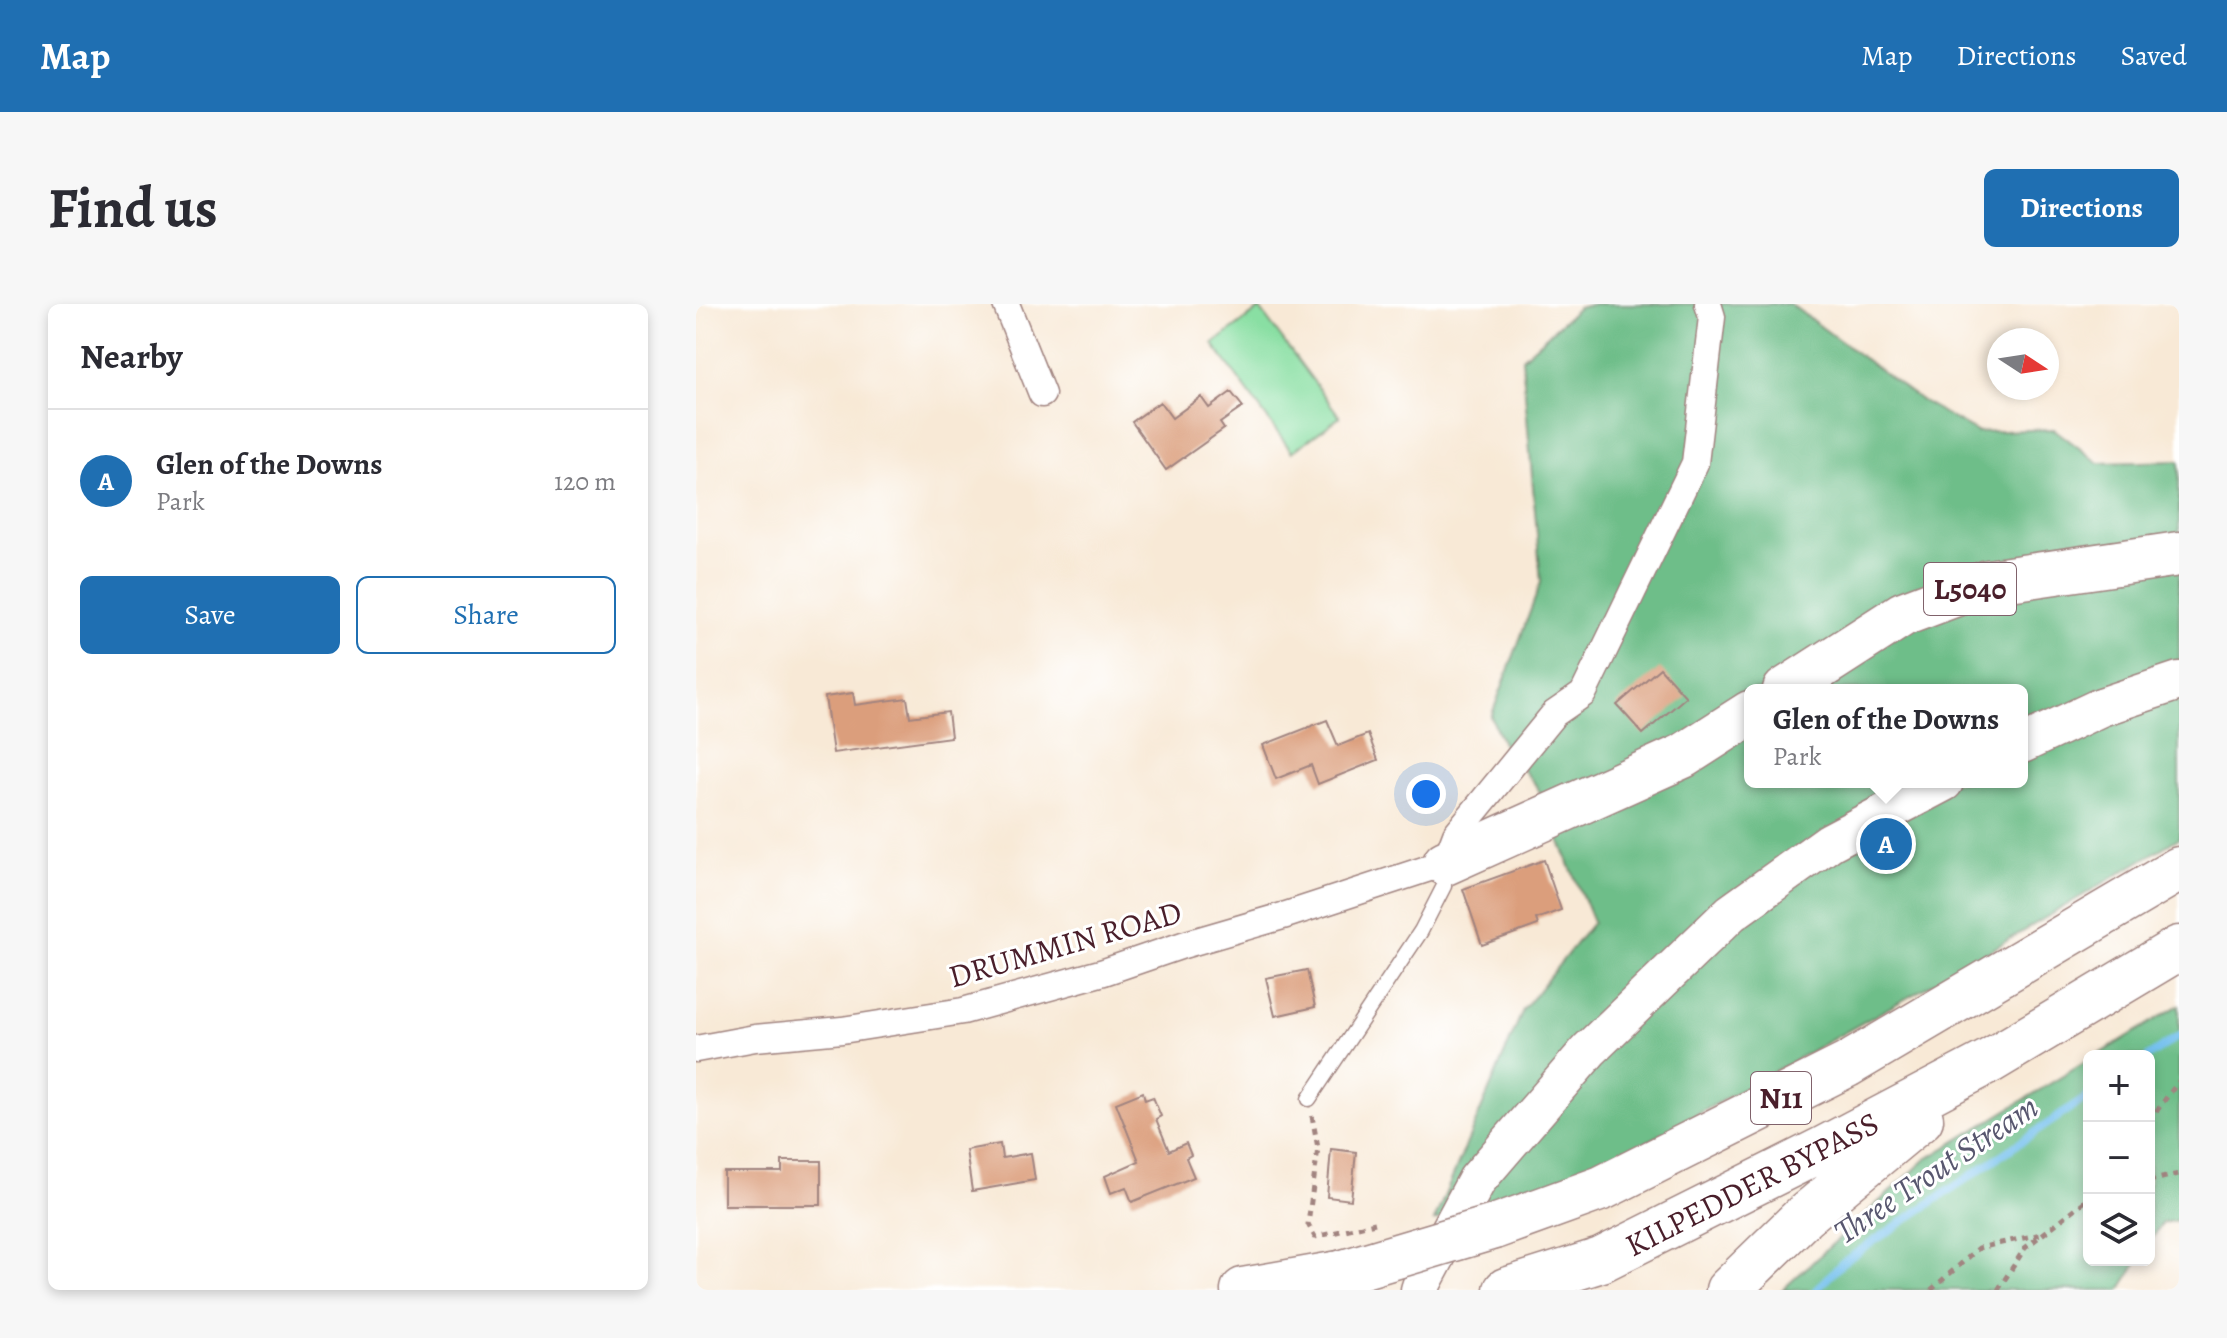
<!DOCTYPE html>
<html lang="en">
<head>
<meta charset="utf-8">
<style>
  body { margin:0; font-family:Alegreya,serif; background:#f7f7f7; color:#2b2b33 }
  .controls { position:absolute; right:24px; bottom:24px; display:grid; overflow:hidden; border-radius:12px; box-shadow:0 4px 12px #0003 }
  .controls button { width:72px; height:72px; display:grid; place-items:center; padding:0; border:0; border-bottom:2px solid #e1e1e2; background:#fff; color:#2b2b33; font:40px sans-serif }
  .compass { position:absolute; left:1291px; top:24px; width:72px; height:72px; border-radius:50%; background:#fff; box-shadow:0 4px 12px #0003; rotate:102deg }
  .you { position:absolute; left:730px; top:490px; width:28px; height:28px; margin:-20px; border:6px solid #fff; border-radius:50%; background:#1a73e8; box-shadow:0 0 0 12px #1a73e833 }
  .badge { display:grid; place-items:center; width:52px; height:52px; border-radius:50%; background:#1f6fb2; color:#fff; font-size:26px; font-weight:700 }
  .pin { position:absolute; translate:-50% -50%; border:4px solid #fff; box-shadow:0 2px 8px #0006 }
  .popup { position:absolute; left:1048px; top:380px; width:284px; height:104px; box-sizing:border-box; display:grid; place-content:center; border-radius:12px; background:#fff; filter:drop-shadow(0 2px 6px #0005); font-size:26px; white-space:nowrap; color:#7c7c81 }
  .popup b { font-size:30px; color:#2b2b33 }
  .popup::after { content:''; position:absolute; left:50%; top:100%; margin-left:-16px; border:16px solid transparent; border-top-color:#fff }
  .list { margin:0; padding:0; list-style:none }
  h2 { display:flex; justify-content:space-between; align-items:center; height:104px; margin:0; padding:0 32px; font-size:34px }
  h2 small { font-size:26px; font-weight:400; color:#7c7c81 }
  .list li { display:grid; grid-template-columns:52px 1fr auto; gap:24px; align-items:center; box-sizing:border-box; height:144px; padding:0 32px; border-top:2px solid #e1e1e2 }
  .list b { display:block; font-size:30px; white-space:nowrap }
  .list p { margin:0; font-size:26px; white-space:nowrap; color:#7c7c81 }
  .list em { font-size:26px; font-style:normal; color:#7c7c81 }
  .actions { display:flex; gap:16px; padding:24px 32px }
  .actions a { flex:1; padding:18px 0; border:2px solid #1f6fb2; border-radius:12px; text-align:center; font-size:28px; color:#1f6fb2 }
  .actions .main { background:#1f6fb2; color:#fff }
  .icon { flex:none; width:44px; height:44px; fill:none; stroke:currentColor; stroke-width:2; stroke-linecap:round; stroke-linejoin:round }
  .map { position:relative; flex:none; width:1483px; height:986px; overflow:hidden; border-radius:12px }
  header { display:flex; align-items:center; gap:48px; box-sizing:border-box; height:112px; padding:0 40px; background:#1f6fb2; color:#fff }
  header strong { font-size:38px }
  nav { display:flex; gap:44px; margin-inline-start:auto; font-size:28px }
  .intro { display:flex; align-items:center; justify-content:space-between; box-sizing:border-box; height:192px; padding:0 48px }
  h1 { margin:0; font-size:56px }
  .button { padding:20px 36px; border-radius:12px; background:#1f6fb2; color:#fff; font-size:28px; font-weight:700 }
  main { display:flex; gap:48px; padding:0 48px }
  aside { flex:1; background:#fff; border-radius:12px; box-shadow:0 4px 12px #0003 }
  .map>svg:first-child { display:block }
  .green { fill:#89dfa3; stroke:#6a7f67; stroke-width:2 }
  .forest { fill:#6ebe89; stroke:#5c6e5a; stroke-width:2; fill-rule:evenodd }
  .lines { fill:none; stroke-linecap:round; stroke-linejoin:round }
  .stream { stroke:#73c0ee; stroke-width:8 }
  .building { fill:#db9e7b }
  .lane-casing { stroke:#a18480; stroke-width:17 }
  .street-casing { stroke:#a18480; stroke-width:29 }
  .secondary-casing { stroke:#a18480; stroke-width:41 }
  .highway-casing { stroke:#a18480; stroke-width:47 }
  .path { stroke:#a18480; stroke-width:5; stroke-dasharray:6 6; stroke-linecap:butt }
  .lane { stroke:#fff; stroke-width:14 }
  .street { stroke:#fff; stroke-width:26 }
  .secondary { stroke:#fff; stroke-width:38 }
  .highway { stroke:#fff; stroke-width:44 }
  .highway-bridge-casing { stroke:#a18480; stroke-width:47; stroke-linecap:butt }
  .highway-bridge { stroke:#fff; stroke-width:44 }
  .labels { text-anchor:middle; dominant-baseline:central; stroke-width:6; stroke-linejoin:round; paint-order:stroke }
  .shield { fill:#fff; stroke:#80626b; stroke-width:2 }
  .shield-label { font-size:30px; font-weight:bold; fill:#4a1f2b }
  .street-label { font-size:32px; fill:#4a1f2b; stroke:#fff }
  .water-label { font-size:34px; font-style:italic; fill:#58576f; stroke:#fff }
</style>
</head>
<body>
<header>
<strong>Map</strong>
<nav><a>Map</a><a>Directions</a><a>Saved</a></nav>
</header>
<div class="intro"><h1>Find us</h1><a class="button">Directions</a></div>
<main>
<aside>
<h2>Nearby<small></small></h2>
<ul class="list">
<li><span class="badge">A</span><div><b>Glen of the Downs</b><p>Park</p></div><em>120 m</em></li>
</ul>
<div class="actions"><a class="main">Save</a><a>Share</a></div>
</aside>
<div class="map">
<svg width="1483" height="986" viewBox="0 0 1483 986">
  <rect width="100%" height="100%" fill="#fff"/>
  <filter id="ink" filterUnits="userSpaceOnUse"><feTurbulence type="fractalNoise" baseFrequency=".0125" numOctaves="2"/><feDisplacementMap in="SourceGraphic" scale="16" xChannelSelector="R" yChannelSelector="G"/><feConvolveMatrix kernelMatrix="1 2 1 2 8 2 1 2 1" color-interpolation-filters="sRGB"/></filter>
  <filter id="wash" filterUnits="userSpaceOnUse"><feTurbulence type="fractalNoise" baseFrequency=".006" numOctaves="4" result="noise"/><feDisplacementMap in="SourceGraphic" scale="32" xChannelSelector="R" yChannelSelector="G"/><feGaussianBlur stdDeviation="1.8" result="paint"/><feColorMatrix in="noise" values="0 0 0 0 0 0 0 0 0 0 0 0 0 0 0 0 0 1.4 0 .05"/><feComposite in="paint" operator="in"/></filter>
  <g filter="url(#wash)">
    <rect width="100%" height="100%" fill="#f8e9d6"/>
    <path class="green" d="M 564,5 L 644,113 L 596,148 L 517,40 Z"/>
    <path class="forest" d="M 898,0 L 1094,0 L 1226,97 L 1281,128 L 1358,125 L 1403,159 L 1483,157 L 1483,534 L 1272,660 L 948,840 L 793,903 L 738,917 L 827,706 L 897,618 L 842,484 L 808,442 L 795,413 L 845,278 L 826,54 L 882,4 ZM 1054,386 L 1326,386 L 1326,478 L 1054,478 Z
      M 1483,701 L 1483,916 L 1466,919 L 1453,940 L 1453,752 L 1400,752 Z
      M 1393,756 L 1393,956 L 1443,956 L 1424,986 L 1086,986 L 1229,856 Z"/>
    <g class="lines">
      <path class="stream" d="M 1453,752 L 1483,732
        M 1120,986 L 1147,958 L 1393,792"/>
    </g>
    <g id="blocks">
      <path class="building" d="M 535,88 L 547,103 L 524,119 L 528,125 L 470,166 L 436,118 L 464,98 L 476,114 L 505,93 L 513,104 Z
        M 964,364 L 990,393 L 947,430 L 921,401 Z
        M 157,389 L 159,401 L 211,394 L 214,413 L 252,408 L 255,433 L 137,449 L 129,393 Z
        M 631,416 L 642,442 L 672,430 L 682,456 L 622,480 L 615,461 L 580,475 L 567,441 Z
        M 848,556 L 865,606 L 840,615 L 842,621 L 786,641 L 767,585 Z
        M 611,666 L 619,703 L 579,712 L 570,674 Z
        M 447,788 L 449,796 L 457,793 L 465,812 L 460,815 L 473,847 L 490,839 L 495,851 L 490,854 L 498,873 L 436,898 L 430,883 L 415,889 L 409,872 L 443,857 L 420,799 Z
        M 304,840 L 306,854 L 335,849 L 339,876 L 276,887 L 270,846 Z
        M 635,845 L 660,848 L 655,896 L 631,893 Z
        M 86,857 L 125,857 L 125,901 L 28,901 L 28,868 L 86,868 Z"/>
    </g>
  </g>
  <g filter="url(#ink)">
    <use href="#blocks" fill-opacity="0" stroke="#a18480" stroke-width="2"/>
    <g class="lines">
      <defs>
        <path id="lane" d="M 613,795 L 725,627 L 748,582 L 749,564"/>
        <path id="street" d="M 310,0 L 346,90
          M 0,745 L 59,734 L 146,726 L 267,707 L 408,668 L 487,641 L 590,611 L 749,559 L 760,530 L 858,410 L 887,390 L 999,159 L 1016,13 L 1012,0"/>
        <path id="secondary" d="M 1326,440 L 1405,403 L 1483,377
          M 724,986 L 727,977 L 781,876 L 893,746 L 1035,609 L 1134,538 L 1248,478"/>
        <path id="highway" d="M 1089,386 L 1207,310 L 1292,278 L 1483,250
          M 749,559 L 987,452 L 1054,409
          M 798,923 L 906,884 L 1151,761 L 1483,565
          M 547,986 L 644,969
          M 810,986 L 905,956 L 1127,845 L 1294,757 L 1483,644
          M 1032,986 L 1108,912 L 1225,815"/>
      </defs>
      <use href="#lane" class="lane-casing"/>
      <use href="#street" class="street-casing"/>
      <use href="#secondary" class="secondary-casing"/>
      <use href="#highway" class="highway-casing"/>
      <path class="path" d="M 616,812 L 622,844 L 612,920 L 619,933 L 679,919
        M 1453,817 L 1483,777
        M 1453,877 L 1483,870
        M 1235,986 L 1283,944 L 1345,930
        M 1302,986 L 1329,944 L 1393,894"/>
      <use href="#lane" class="lane"/>
      <use href="#street" class="street"/>
      <use href="#secondary" class="secondary"/>
      <use href="#highway" class="highway"/>
      <defs>
        <path id="highway-bridge" d="M 644,969 L 798,923"/>
      </defs>
      <use href="#highway-bridge" class="highway-bridge-casing"/>
      <use href="#highway-bridge" class="highway-bridge"/>
    </g>
  </g>
  <g class="labels">
    <g class="shield">
      <rect x="1228" y="259" width="92" height="52" rx="6"/>
      <rect x="1055" y="768" width="60" height="52" rx="6"/>
    </g>
    <g class="shield-label">
      <text x="1274" y="285">L5040</text>
      <text x="1085" y="794">N11</text>
    </g>
    <g class="street-label">
      <text transform="translate(369 640) rotate(-16)">DRUMMIN ROAD</text>
      <text transform="translate(1056 880) rotate(-27)">KILPEDDER BYPASS</text>
    </g>
    <g class="water-label">
      <text transform="translate(1240 865) rotate(-34)">Three Trout Stream</text>
    </g>
  </g>
</svg>
<div class="controls">
<button>+</button>
<button>−</button>
<button><svg class="icon" aria-label="layers" viewBox="0 0 24 24"><path d="M12 4l9 5-9 5-9-5zM3 14l9 5 9-5"/></svg></button>
</div>
<svg class="compass" viewBox="-18 -18 36 36"><path d="M0-13l5 13h-10z" fill="#e53935"/><path d="M0 13l5-13h-10z" fill="#7c7c81"/></svg>
<div class="you"></div>
<div class="pin badge" style="left:1190px;top:540px">A</div>
<div class="popup"><b>Glen of the Downs</b>Park</div>
</div>
</main>
</body>
</html>
